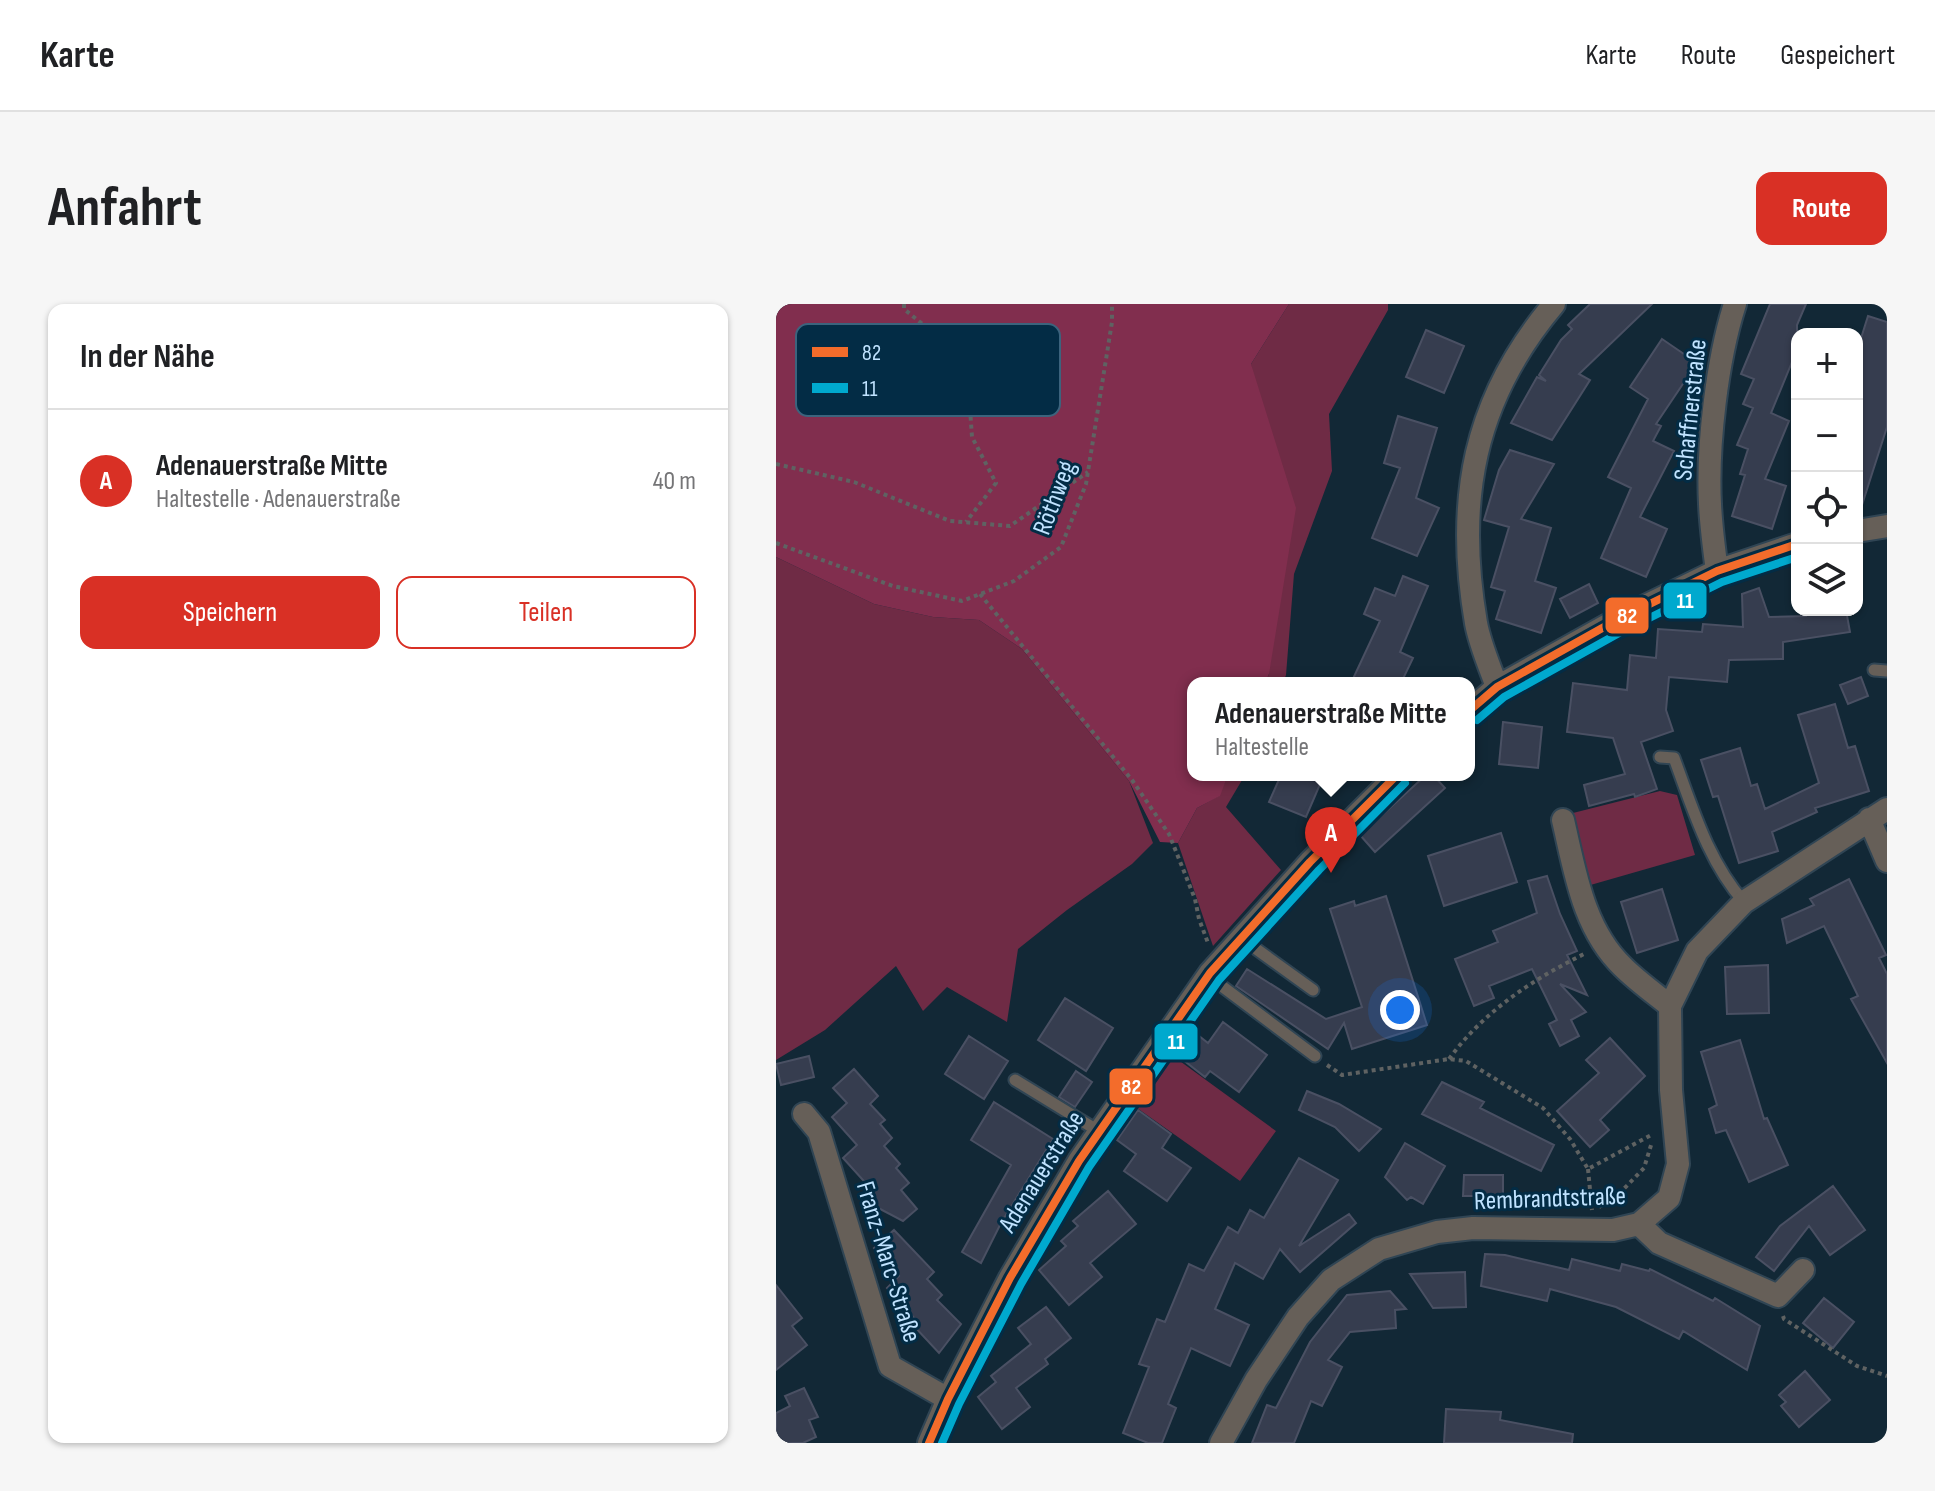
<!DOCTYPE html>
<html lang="de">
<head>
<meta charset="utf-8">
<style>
  body { margin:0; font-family:"Sofia Sans Condensed",sans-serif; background:#f6f6f6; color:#202124 }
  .controls { position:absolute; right:24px; top:24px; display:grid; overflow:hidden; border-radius:16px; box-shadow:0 2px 6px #0004 }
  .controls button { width:72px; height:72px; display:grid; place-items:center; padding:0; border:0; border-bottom:2px solid #e0e0e0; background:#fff; color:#202124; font:40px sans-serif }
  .you { position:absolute; left:624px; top:706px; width:28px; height:28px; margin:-20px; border:6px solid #fff; border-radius:50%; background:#1a73e8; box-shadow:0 0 0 12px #1a73e833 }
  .badge { display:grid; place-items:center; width:52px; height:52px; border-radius:50%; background:#d93025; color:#fff; font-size:26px; font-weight:700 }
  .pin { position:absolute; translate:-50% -66px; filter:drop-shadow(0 2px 4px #0008) }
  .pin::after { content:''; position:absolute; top:42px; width:28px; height:24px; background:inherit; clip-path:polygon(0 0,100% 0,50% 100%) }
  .popup { position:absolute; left:411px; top:373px; width:288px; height:104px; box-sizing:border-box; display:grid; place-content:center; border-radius:16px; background:#fff; filter:drop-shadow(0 2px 6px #0005); font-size:26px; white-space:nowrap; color:#757577 }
  .popup b { font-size:30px; color:#202124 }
  .popup::after { content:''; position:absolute; left:50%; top:100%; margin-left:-16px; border:16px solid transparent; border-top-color:#fff }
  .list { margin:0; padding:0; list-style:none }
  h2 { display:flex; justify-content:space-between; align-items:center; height:104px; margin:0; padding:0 32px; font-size:34px }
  h2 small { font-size:26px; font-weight:400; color:#757577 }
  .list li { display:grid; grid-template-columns:52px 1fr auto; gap:24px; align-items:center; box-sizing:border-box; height:144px; padding:0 32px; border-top:2px solid #e0e0e0 }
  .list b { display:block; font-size:30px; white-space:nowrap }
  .list p { margin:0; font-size:26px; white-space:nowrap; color:#757577 }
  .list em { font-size:26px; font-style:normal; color:#757577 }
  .actions { display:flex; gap:16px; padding:24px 32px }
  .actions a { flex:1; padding:18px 0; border:2px solid #d93025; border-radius:16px; text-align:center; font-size:28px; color:#d93025 }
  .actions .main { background:#d93025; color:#fff }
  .icon { flex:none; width:44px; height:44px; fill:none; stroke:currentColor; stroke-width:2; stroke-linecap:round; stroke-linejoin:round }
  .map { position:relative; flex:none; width:1111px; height:1139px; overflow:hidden; border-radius:16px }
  header { display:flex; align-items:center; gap:48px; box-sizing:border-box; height:112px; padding:0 40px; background:#fff; border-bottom:2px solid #e0e0e0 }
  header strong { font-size:38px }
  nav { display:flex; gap:44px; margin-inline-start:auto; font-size:28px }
  .intro { display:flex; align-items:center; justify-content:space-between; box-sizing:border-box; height:192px; padding:0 48px }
  h1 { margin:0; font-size:56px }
  .button { padding:20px 36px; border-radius:16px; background:#d93025; color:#fff; font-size:28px; font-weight:700 }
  main { display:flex; gap:48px; padding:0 48px }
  aside { flex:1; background:#fff; border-radius:16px; box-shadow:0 2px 6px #0004 }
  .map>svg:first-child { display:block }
  .green { fill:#6f2b45 }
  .forest { fill:#812e4e }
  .building { fill:#363d4f; stroke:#4a5063; stroke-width:2 }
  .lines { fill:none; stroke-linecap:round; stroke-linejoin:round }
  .service-casing { stroke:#304554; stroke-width:15 }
  .minor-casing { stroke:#304554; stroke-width:26 }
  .path { stroke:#5f6262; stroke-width:4; stroke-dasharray:4 4; stroke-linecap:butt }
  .service { stroke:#665f58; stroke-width:11 }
  .minor { stroke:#665f58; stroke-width:22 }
  .bus-1-casing { stroke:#032c45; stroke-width:14 }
  .bus-2-casing { stroke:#032c45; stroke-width:14 }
  .bus-1 { stroke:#f36c2b; stroke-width:8 }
  .bus-2 { stroke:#00a9ce; stroke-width:8 }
  .labels { text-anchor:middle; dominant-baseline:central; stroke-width:6; stroke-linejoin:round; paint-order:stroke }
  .street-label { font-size:26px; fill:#c0e3ff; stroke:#032c45 }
  .key { fill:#032c45; stroke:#3c637d; stroke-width:2 }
  .key-label { font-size:22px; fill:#c0e3ff }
  .line-badge { stroke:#032c45; stroke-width:3 }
  .badge-label { font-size:22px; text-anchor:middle; font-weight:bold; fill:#fff }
</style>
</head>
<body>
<header>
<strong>Karte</strong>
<nav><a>Karte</a><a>Route</a><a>Gespeichert</a></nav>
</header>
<div class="intro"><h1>Anfahrt</h1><a class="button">Route</a></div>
<main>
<aside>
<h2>In der Nähe<small></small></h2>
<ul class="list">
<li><span class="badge">A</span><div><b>Adenauerstraße Mitte</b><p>Haltestelle · Adenauerstraße</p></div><em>40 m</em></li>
</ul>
<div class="actions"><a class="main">Speichern</a><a>Teilen</a></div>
</aside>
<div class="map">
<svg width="1111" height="1139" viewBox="0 0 1111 1139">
  <rect width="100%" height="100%" fill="#122836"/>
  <path class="green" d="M 513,0 L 612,0 L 612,6 L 553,110 L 556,167 L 518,270 L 510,371 L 507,379 L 489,379 L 493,370 L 475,60 Z
    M 0,253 L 98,300 L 157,313 L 203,316 L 246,345 L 353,477 L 377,539 L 356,560 L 291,606 L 242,645 L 231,718 L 171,683 L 147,707 L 120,662 L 49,726 L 0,756 Z
    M 452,471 L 469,471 L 450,503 L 505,566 L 437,642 L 402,539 L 421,504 L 443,492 Z
    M 884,487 L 901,491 L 919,551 L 811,582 L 793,510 Z
    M 390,747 L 500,827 L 464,877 L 354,799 Z"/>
  <path class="forest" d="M 0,0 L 513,0 L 475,60 L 520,204 L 493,370 L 489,379 L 417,379 L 417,471 L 452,471 L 444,492 L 421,504 L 402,539 L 384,538 L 353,477 L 246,345 L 203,316 L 157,313 L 98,300 L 0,253 Z"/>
  <path class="building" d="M 814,0 L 876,0 L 803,70 L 814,76 L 776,136 L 735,119 L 761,73 L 770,77 L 763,71 L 785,36 L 796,25 L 792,21 Z
    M 994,0 L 1030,0 L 1021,21 L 1021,46 L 995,109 L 1013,117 L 989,175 L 1010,182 L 996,225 L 956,212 L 969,171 L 964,170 L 972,145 L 961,141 L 977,104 L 967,100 L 978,75 L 965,70 Z
    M 1092,12 L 1111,18 L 1111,123 L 1085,204 L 1081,203 L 1081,47 Z
    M 650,26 L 688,42 L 668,89 L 630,73 Z
    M 886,35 L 921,59 L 880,120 L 885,122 L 877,137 L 898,147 L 864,213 L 891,225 L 870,273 L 825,254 L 855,184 L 832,173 L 872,95 L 854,83 Z
    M 622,112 L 661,124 L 640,194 L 663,204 L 641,252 L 596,234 L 624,164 L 608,159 Z
    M 734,146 L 778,160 L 745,215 L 775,224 L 759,277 L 780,284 L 765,329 L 720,315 L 729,287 L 715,283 L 733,223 L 708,216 L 723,166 Z
    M 627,272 L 652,282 L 624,348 L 637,354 L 625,379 L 575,379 L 604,317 L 588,310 L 599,284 L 619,292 Z
    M 813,280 L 822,299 L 794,314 L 784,295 Z
    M 983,284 L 993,313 L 1030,312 L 1029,306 L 1070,306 L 1074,328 L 1007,338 L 1007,355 L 953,356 L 951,378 L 893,373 L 890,406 L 897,427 L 865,438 L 881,485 L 859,493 L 858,490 L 813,502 L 808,481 L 849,470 L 837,434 L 791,428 L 797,379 L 851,386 L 854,351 L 880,354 L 882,325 L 926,328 L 927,320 L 967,323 L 966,290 Z
    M 1085,373 L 1092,392 L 1072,400 L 1064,381 Z
    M 1059,400 L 1072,444 L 1079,442 L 1093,487 L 1039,504 L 1041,508 L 996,528 L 1002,547 L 963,559 L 942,492 L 937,493 L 925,456 L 964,444 L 975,482 L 981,480 L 989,505 L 1043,479 L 1022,411 Z
    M 727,418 L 766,423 L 762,464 L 723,460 Z
    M 505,471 L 548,471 L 530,513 L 493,498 Z
    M 650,471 L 657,471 L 669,484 L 599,548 L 584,531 Z
    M 725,529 L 741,578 L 668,602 L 652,552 Z
    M 771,572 L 784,610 L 801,647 L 791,651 L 811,691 L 784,680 L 810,708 L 795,716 L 803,732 L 784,742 L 773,720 L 781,716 L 756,665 L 713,682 L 718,694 L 698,702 L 679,655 L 722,638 L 717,627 L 761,609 L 752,577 Z
    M 1073,575 L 1110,651 L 1103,654 L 1111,670 L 1111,759 L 1075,695 L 1082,692 L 1048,622 L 1011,639 L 1006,615 L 1038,601 L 1034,595 Z
    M 886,585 L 902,636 L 861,649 L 845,598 Z
    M 610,592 L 651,721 L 576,745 L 568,719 L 552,745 L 460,682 L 471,665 L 550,715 L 586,703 L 554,605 L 578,597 L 579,602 Z
    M 992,661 L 993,709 L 951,710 L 949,663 Z
    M 289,694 L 337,724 L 310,767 L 262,736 Z
    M 447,718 L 491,751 L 463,788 L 434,767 L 429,773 L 406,755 L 423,732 L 432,739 Z
    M 193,732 L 232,757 L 208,795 L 169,770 Z
    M 834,734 L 869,772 L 824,816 L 833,826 L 814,843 L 781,807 L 823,769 L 810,756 Z
    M 964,736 L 988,815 L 991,814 L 1012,861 L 973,878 L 950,826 L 940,829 L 933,805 L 941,801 L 925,748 Z
    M 33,752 L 38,773 L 5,781 L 0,760 Z
    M 78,765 L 102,792 L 94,800 L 109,816 L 104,820 L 116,834 L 108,842 L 124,860 L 120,864 L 133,879 L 125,886 L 141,905 L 127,917 L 85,895 L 96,886 L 67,854 L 81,841 L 56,813 L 71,799 L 57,784 Z
    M 300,767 L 316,778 L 299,803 L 283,793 Z
    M 666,778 L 708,798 L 704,804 L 778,841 L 765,867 L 646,810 Z
    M 531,787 L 563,800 L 605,825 L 583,847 L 559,823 L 523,806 Z
    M 218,798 L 277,835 L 225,919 L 205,959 L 186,948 L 235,861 L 195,836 Z
    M 362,806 L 395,830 L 386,844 L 415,864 L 391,897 L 348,867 L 360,850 L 341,836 Z
    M 629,839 L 669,862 L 647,900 L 635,893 L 631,896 L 609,873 Z
    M 523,854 L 562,876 L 523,942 L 573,910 L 580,919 L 524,968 L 504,945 L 487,975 L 459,959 L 439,1005 L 473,1021 L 454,1062 L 415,1044 L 392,1100 L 400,1104 L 386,1139 L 372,1139 L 347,1129 L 373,1063 L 363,1060 L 381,1015 L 389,1018 L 413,960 L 428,967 L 452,923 L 462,929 L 474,906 L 488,914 Z
    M 688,871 L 727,871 L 727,892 L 687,892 Z
    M 1057,882 L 1089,926 L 1054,951 L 1033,922 L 998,967 L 980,953 L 1004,922 Z
    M 332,887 L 360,920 L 314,959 L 326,973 L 293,1001 L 263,966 L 290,942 L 285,937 L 302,922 L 297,917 Z
    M 118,926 L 158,968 L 151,975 L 166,991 L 161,996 L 185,1020 L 163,1049 L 136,1020 L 140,1016 L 111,984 L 123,972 L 98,944 Z
    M 709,950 L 729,951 L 793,966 L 796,955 L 844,967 L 846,960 L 873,967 L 874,965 L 937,997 L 939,994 L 984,1022 L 971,1066 L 907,1027 L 903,1035 L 840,1003 L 774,985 L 771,997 L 705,982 Z
    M 689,968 L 690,1003 L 657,1004 L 634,970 Z
    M 0,981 L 26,1014 L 16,1022 L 31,1041 L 0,1066 Z
    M 614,987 L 630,1005 L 619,1006 L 620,1024 L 574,1028 L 552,1056 L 566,1063 L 546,1102 L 535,1097 L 518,1139 L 476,1139 L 491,1101 L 500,1104 L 534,1038 L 571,991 Z
    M 1048,994 L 1078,1018 L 1057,1044 L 1027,1019 Z
    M 270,1003 L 295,1034 L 269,1055 L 272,1060 L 240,1084 L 254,1103 L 226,1125 L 202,1093 L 220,1078 L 215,1072 L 255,1040 L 242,1024 Z
    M 1029,1067 L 1054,1096 L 1023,1123 L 1005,1102 L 1010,1098 L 1003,1091 Z
    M 28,1084 L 42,1113 L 33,1116 L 40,1133 L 27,1139 L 0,1139 L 0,1109 L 14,1102 L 9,1092 Z
    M 670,1105 L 725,1108 L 724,1116 L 797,1130 L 796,1139 L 668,1139 Z"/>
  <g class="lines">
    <defs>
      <path id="service" d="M 1098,366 L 1111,367
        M 884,453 L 898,454 C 917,505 932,557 968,598
        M 465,634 L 537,686
        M 434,669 L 447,683 L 539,752
        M 239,776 L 324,828"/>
      <path id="minor" d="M 1081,227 L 1111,222
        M 941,267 C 938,245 935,223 934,200 C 931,142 941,56 959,0
        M 721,383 C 714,363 704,341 700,319 C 679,197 697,96 778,0
        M 693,407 L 721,383 L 837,318 L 941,267 L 1021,240
        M 1093,515 L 1111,557
        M 787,516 C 799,567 807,625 847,663 C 861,677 878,689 894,702
        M 28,810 L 43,828 L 114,1062 L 172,1095
        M 863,920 L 883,939 L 1002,992 L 1027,966
        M 153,1139 L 172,1095 L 234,974 L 303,857 L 434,669 L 534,558 L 621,471
        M 445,1139 L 480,1076 L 522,1013 L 555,976 L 603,945 L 661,928 L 697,924 L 837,926 L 863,920 L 893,894 L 902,860 L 895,786 L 894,702 L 921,647 L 968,598 L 1111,505"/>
    </defs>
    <use href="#service" class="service-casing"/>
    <use href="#minor" class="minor-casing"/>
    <path class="path" d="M 128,0 L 128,5 L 155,27 L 193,90 L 196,133 L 220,179 L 190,218
      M 0,160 L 78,178 L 174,217 L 234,222 L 312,168
      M 0,239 L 117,282 L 186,297 L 238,277 L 285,243 L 310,180 L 336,18 L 336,0
      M 204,290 L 356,476 L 393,530 L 419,595 L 423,615 L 432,639
      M 673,755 C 708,707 756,676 808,650
      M 551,761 L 566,771 L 673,755 L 690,757 L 767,804 L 794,835 L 812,865 L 877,830
      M 812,865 L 816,906
      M 823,903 L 840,893 L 868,864 L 876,838
      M 1007,1012 L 1008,1015 L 1081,1062 L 1111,1072"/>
    <use href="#service" class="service"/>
    <use href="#minor" class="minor"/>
    <defs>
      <path id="bus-1" d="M 693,407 L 721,383 L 837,318 L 941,267 L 1021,240
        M 153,1139 L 172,1095 L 234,974 L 303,857 L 434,669 L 534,558 L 621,471"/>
      <path id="bus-2" d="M 701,416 L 728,393 L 843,329 L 946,278 L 1021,253
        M 166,1139 L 183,1100 L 245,980 L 313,863 L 443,676 L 543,566 L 629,479"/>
    </defs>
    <use href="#bus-1" class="bus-1-casing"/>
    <use href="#bus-2" class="bus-2-casing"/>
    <use href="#bus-1" class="bus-1"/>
    <use href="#bus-2" class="bus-2"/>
  </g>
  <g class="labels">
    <g class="street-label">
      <text transform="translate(915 106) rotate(-84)">Schaffnerstraße</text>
      <text transform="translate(279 194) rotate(-69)">Röthweg</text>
      <text transform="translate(266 868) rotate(-58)">Adenauerstraße</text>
      <text transform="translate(774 895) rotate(-2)">Rembrandtstraße</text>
      <text transform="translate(112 958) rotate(73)">Franz-Marc-Straße</text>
    </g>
  </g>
  <rect x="20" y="20" width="264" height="92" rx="12" class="key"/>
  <rect x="36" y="43" width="36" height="10" fill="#f36c2b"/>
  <rect x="36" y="79" width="36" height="10" fill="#00a9ce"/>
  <g class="key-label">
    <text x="86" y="56">82</text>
    <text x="86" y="92">11</text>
  </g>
  <g class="line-badge">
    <rect x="886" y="277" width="46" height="39" rx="8" fill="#00a9ce"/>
    <rect x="828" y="292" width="46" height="39" rx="8" fill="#f36c2b"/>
    <rect x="377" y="718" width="46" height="39" rx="8" fill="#00a9ce"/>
    <rect x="332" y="763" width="46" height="39" rx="8" fill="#f36c2b"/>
  </g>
  <g class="badge-label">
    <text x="909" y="304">11</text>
    <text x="851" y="319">82</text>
    <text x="400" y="745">11</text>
    <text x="355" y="790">82</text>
  </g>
</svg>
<div class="controls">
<button>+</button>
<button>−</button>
<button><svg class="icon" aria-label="locate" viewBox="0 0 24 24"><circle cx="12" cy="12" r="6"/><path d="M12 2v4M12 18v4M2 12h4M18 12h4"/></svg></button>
<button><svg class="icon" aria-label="layers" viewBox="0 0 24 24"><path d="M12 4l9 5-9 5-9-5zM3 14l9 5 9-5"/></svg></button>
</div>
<div class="you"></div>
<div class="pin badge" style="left:555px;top:569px">A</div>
<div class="popup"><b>Adenauerstraße Mitte</b>Haltestelle</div>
</div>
</main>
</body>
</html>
